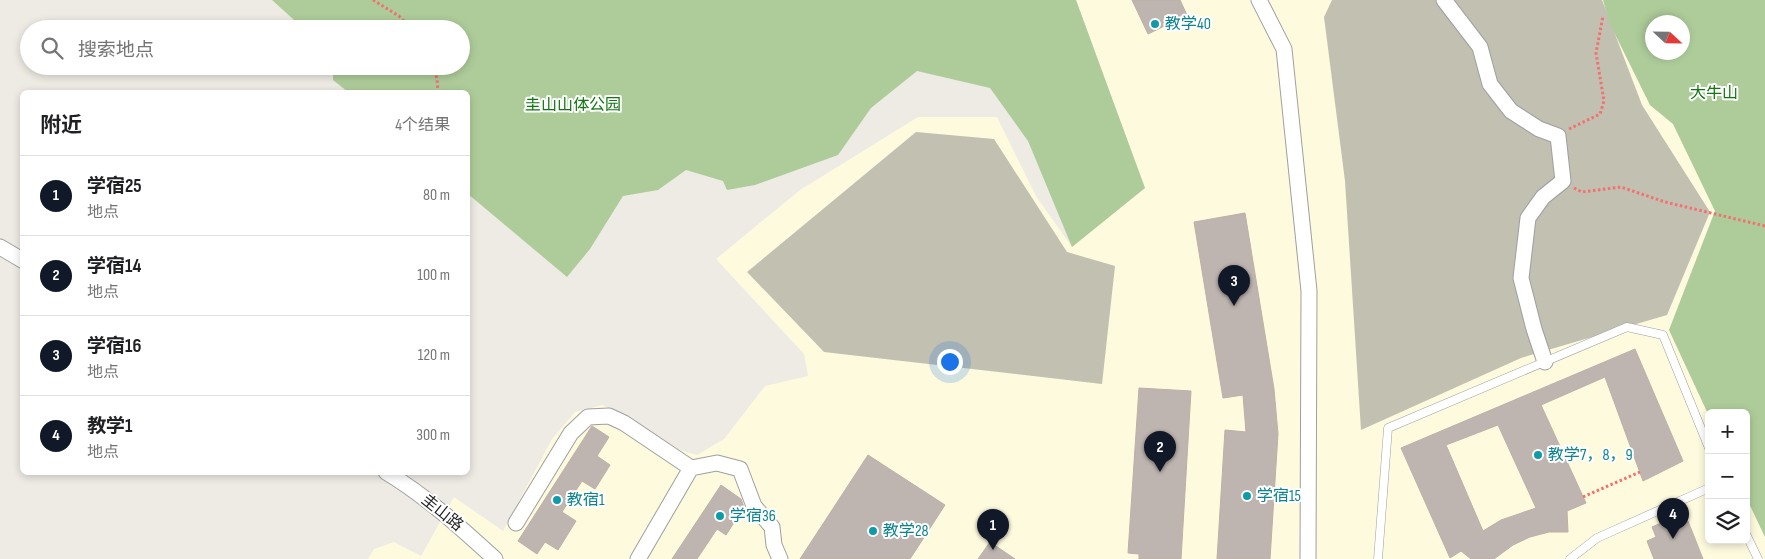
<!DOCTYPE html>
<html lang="zh">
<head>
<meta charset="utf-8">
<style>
  body { margin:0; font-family:"Sofia Sans Condensed","Noto Sans SC",sans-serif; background:#f6f6f6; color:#202124 }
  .controls { position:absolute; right:15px; bottom:15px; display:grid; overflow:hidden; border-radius:8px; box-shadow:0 2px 8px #0003 }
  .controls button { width:45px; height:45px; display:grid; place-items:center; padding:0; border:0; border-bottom:1px solid #e0e0e0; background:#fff; color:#202124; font:25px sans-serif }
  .compass { position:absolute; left:1645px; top:15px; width:45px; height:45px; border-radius:50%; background:#fff; box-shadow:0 2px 8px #0003; rotate:112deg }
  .you { position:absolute; left:949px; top:361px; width:18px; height:18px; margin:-12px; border:4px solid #fff; border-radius:50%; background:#1a73e8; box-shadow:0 0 0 8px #1a73e833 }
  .badge { display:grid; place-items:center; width:32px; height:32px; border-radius:50%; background:#111827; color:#fff; font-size:16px; font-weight:700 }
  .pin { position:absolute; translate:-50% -41px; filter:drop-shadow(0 1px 2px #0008) }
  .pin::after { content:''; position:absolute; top:26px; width:18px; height:15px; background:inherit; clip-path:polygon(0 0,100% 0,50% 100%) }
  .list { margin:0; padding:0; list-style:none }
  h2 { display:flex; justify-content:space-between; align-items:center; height:65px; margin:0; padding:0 20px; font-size:21px }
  h2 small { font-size:16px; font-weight:400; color:#757577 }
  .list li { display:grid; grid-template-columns:32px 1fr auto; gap:15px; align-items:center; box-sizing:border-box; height:80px; padding:0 20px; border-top:1px solid #e0e0e0 }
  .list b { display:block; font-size:19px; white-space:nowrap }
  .list p { margin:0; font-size:16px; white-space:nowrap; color:#757577 }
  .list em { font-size:16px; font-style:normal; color:#757577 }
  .icon { flex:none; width:28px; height:28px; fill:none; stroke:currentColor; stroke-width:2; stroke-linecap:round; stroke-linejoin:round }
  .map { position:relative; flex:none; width:1765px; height:559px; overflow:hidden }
  .search { position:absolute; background:#fff; box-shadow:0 2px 8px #0003; left:20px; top:20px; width:450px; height:55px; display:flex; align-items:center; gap:12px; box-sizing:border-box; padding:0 18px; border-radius:28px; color:#757577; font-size:19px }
  .panel { position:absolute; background:#fff; box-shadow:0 2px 8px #0003; left:20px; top:90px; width:450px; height:385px; border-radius:8px }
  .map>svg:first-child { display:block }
  .education { fill:#fefade }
  .construction { fill:#c2c0b0 }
  .forest { fill:#aecc9a; fill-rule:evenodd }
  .building { fill:#bfb5b0; stroke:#bfafa7; fill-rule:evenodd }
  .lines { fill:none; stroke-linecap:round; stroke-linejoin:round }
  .service-casing { stroke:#9f9f9f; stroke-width:9 }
  .minor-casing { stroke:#9f9f9f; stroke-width:17 }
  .path { stroke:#f47070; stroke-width:3; stroke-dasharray:2.5 2.5; stroke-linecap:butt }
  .service { stroke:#fff; stroke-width:8 }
  .minor { stroke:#fff; stroke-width:15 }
  .culture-dot { fill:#0f9aa8; stroke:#fff; stroke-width:2 }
  .labels { text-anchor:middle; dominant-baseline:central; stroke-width:4; stroke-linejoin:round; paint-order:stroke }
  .culture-label { font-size:16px; fill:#0d838f; stroke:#fff; text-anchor:start }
  .park-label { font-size:16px; fill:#127710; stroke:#fff }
  .street-label { font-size:16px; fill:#1e1e1e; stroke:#fff }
</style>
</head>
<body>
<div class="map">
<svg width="1765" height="559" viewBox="0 0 1765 559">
  <rect width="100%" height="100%" fill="#eeeae4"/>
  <path class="education" d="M 1076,0 L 1603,0 L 1609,22 L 1650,105 L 1673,124 L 1715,211 L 1669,330 L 1709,416 L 1709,540 L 1746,540 L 1746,497 L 1765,537 L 1765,559 L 368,559 L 374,549 L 394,542 L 421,556 L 454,497 L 503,531 L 552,439 L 575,412 L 602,405 L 631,419 L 680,450 L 697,455 L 724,439 L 765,386 L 808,376 L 804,354 L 716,259 L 800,190 L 918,117 L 997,117 L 1036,196 L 1072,247 L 1145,188 Z"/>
  <path class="construction" d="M 1332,0 L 1602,0 L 1642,105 L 1710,212 L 1667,315 L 1521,358 L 1361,430 L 1345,181 L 1324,17 Z
    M 916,132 L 994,139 L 1067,252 L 1115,266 L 1102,384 L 824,352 L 747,272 Z"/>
  <path class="forest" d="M 272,0 L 1076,0 L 1145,188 L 1072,247 L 1028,141 L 990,88 L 917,71 L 871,108 L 838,155 L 755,185 L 727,190 L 723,181 L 686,170 L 658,190 L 623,196 L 590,249 L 567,277 L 468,194 L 468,92 L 348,92 L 333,80 L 333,66 L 461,66 L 461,29 L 304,29 Z
    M 1603,0 L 1765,0 L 1765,537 L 1746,497 L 1746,413 L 1709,413 L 1709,416 L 1669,330 L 1715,211 L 1673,124 L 1650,105 L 1609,22 ZM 1652,22 L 1682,22 L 1682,52 L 1652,52 Z"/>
  <path class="building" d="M 1132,0 L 1180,0 L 1187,15 L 1148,34 Z
    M 1245,213 L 1274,389 L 1278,434 L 1270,559 L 1217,559 L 1225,430 L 1246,432 L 1243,395 L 1223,398 L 1194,222 Z
    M 1635,349 L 1683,461 L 1643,481 L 1605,377 L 1541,405 L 1586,503 L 1567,511 L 1568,532 L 1549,532 L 1530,537 L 1513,545 L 1494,559 L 1471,559 L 1461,551 L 1450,558 L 1401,448 ZM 1498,425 L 1536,508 L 1501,520 L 1483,531 L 1446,445 Z
    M 1139,388 L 1191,391 L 1181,559 L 1139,559 L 1139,554 L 1128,553 Z
    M 592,426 L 609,437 L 597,456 L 610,465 L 595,489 L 582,481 L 562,512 L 576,521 L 558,550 L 545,542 L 537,554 L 518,541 Z
    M 868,455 L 945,505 L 910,559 L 800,559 Z
    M 721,485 L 741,499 L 744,507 L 726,535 L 717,529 L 697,559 L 672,559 Z
    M 1670,519 L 1673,527 L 1688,521 L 1703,559 L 1654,559 L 1647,541 L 1656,537 L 1652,527 Z
    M 990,542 L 1015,559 L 978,559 Z"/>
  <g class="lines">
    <defs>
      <path id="service" d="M 1746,534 L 1758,559
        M 1378,559 L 1388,428 L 1627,327 L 1663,335 L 1709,448
        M 1570,559 L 1597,538 L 1709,488"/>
      <path id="minor" d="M 1259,0 L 1284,49 L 1309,291 L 1308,559
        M 1444,0 L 1480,47 L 1490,84 L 1511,111 L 1539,129 L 1558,136 L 1563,181 L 1543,197 L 1528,218 L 1521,278 L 1534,329 L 1545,362
        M 0,247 L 22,260
        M 386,472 C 426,496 461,528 495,559
        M 516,523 L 571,433 L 588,417 L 609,416 L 624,423 L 691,468
        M 638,559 L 691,468 L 717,463 L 740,469 L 754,506 L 772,527 L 774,545 L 780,559"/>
    </defs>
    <use href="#service" class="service-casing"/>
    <use href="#minor" class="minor-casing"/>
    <path class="path" d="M 373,0 L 399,16 L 411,29
      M 433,66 L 437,79 L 438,92
      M 1569,129 L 1600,114 L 1604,101 L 1596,53 L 1603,16
      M 1574,188 L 1582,192 L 1621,187 L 1665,202 L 1765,226
      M 1583,497 L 1640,472"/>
    <use href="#service" class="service"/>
    <use href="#minor" class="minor"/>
  </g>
  <g class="culture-dot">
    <circle cx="1155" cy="24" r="5"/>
    <circle cx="1538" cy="455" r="5"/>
    <circle cx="1247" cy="496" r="5"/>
    <circle cx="557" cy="500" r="5"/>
    <circle cx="720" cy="516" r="5"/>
    <circle cx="873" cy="531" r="5"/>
  </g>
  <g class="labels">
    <g class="culture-label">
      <text x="1165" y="24">教学40</text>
      <text x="1548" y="455">教学7，8，9</text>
      <text x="1257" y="496">学宿15</text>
      <text x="567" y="500">教宿1</text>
      <text x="730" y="516">学宿36</text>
      <text x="883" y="531">教学28</text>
    </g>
    <g class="park-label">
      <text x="1714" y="93">大牛山</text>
      <text x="573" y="105">圭山山体公园</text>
    </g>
    <g class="street-label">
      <text transform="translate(442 513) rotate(39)">圭山路</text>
    </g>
  </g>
</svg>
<div class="controls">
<button>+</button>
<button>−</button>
<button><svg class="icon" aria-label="layers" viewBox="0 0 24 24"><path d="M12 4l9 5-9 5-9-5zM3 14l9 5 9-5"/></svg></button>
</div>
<svg class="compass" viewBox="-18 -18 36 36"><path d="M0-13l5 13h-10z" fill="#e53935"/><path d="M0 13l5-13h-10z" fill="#757577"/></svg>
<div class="you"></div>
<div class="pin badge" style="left:993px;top:550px">1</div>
<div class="pin badge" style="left:1160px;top:472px">2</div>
<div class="pin badge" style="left:1234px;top:306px">3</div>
<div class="pin badge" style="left:1673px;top:539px">4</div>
<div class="search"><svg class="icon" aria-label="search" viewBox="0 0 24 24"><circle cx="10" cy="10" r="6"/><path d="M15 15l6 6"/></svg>搜索地点</div>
<section class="panel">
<h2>附近<small>4个结果</small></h2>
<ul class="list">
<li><span class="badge">1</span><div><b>学宿25</b><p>地点</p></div><em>80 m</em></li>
<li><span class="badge">2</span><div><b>学宿14</b><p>地点</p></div><em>100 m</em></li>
<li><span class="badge">3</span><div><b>学宿16</b><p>地点</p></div><em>120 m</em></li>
<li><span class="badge">4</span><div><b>教学1</b><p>地点</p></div><em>300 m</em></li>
</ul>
</section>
</div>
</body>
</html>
